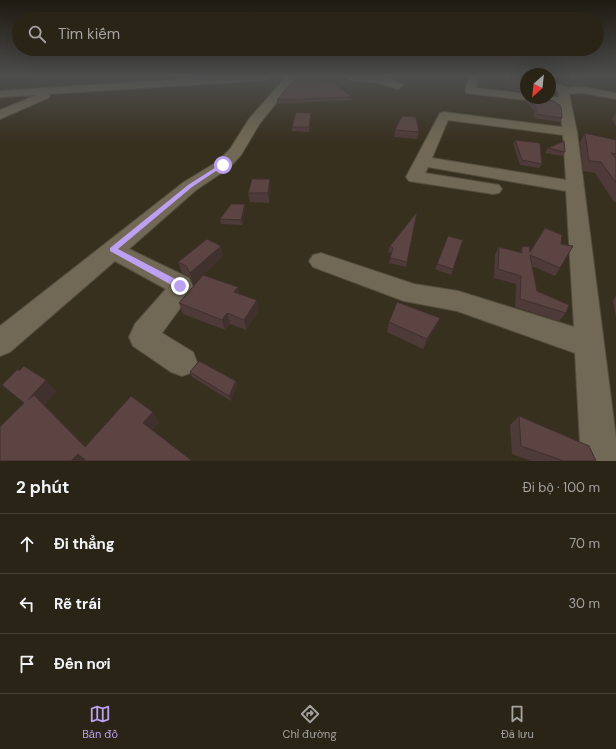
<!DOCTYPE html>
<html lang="vi">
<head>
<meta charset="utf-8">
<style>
  body { margin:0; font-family:"DM Sans",sans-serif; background:#322c20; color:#f1f3f6 }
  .compass { position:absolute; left:520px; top:68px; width:36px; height:36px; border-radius:50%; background:#2a2417; box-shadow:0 4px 16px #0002; rotate:207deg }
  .stop { position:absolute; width:12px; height:12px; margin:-9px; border:3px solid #bca0f2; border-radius:50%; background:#fff }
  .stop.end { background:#bca0f2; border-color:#fff; box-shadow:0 1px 4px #0008 }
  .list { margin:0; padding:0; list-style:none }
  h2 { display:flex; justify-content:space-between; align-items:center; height:52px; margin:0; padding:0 16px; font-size:17px }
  h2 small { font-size:13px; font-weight:400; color:#a5a4a1 }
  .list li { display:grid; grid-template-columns:26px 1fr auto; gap:12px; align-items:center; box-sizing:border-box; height:60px; padding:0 16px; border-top:1px solid #464136 }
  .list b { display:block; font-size:15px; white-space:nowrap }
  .list em { font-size:13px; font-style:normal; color:#a5a4a1 }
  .icon { flex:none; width:22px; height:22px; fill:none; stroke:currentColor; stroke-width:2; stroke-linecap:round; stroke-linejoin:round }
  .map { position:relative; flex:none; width:616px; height:461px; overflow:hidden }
  .search { position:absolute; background:#2a2417; box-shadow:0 4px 16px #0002; left:12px; right:12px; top:12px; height:44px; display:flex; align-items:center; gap:10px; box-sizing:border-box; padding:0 14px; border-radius:22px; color:#a5a4a1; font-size:15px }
  .sheet { height:232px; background:#2a2417 }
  nav { display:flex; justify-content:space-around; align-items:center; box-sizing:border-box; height:56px; border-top:1px solid #464136; background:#2a2417; font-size:11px; color:#a5a4a1 }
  nav a { display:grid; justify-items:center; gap:2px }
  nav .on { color:#bca0f2 }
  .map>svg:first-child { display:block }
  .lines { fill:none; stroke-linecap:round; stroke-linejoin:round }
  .street-casing { stroke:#554e3e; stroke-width:2 }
  .street { fill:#716955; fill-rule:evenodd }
  .wall { fill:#4e3a39 }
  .shaded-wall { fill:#40302e }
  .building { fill:#5b4442; stroke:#40302e }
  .route { fill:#bca0f2 }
</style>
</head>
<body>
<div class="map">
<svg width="616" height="461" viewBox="0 0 616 461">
  <rect width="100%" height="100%" fill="#38301f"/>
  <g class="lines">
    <defs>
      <path id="street" d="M 212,77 L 271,77 L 266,80 L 48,94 L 50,96 L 48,98 L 0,119 L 0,110 L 37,95 L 0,97 L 0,91 Z
        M 286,77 L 297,77 L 260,123 L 241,155 L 229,168 L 196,190 L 129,249 L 189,278 L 194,289 L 162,333 L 193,352 L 197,362 L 193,372 L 182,376 L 171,372 L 133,346 L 129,337 L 135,324 L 166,289 L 115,261 L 10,352 L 0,356 L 0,326 L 184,182 L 217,162 L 230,149 L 249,119 Z
        M 345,77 L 383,77 L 402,84 L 403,86 L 398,89 L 379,83 L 350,80 Z
        M 469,77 L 477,77 L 478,79 L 476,88 L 526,94 L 526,98 L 559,97 L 558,91 L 550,87 L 550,80 L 567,88 L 583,87 L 616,93 L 616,99 L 583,93 L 569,94 L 577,132 L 616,438 L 616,461 L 581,461 L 575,353 L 457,311 L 404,301 L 313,267 L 309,261 L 313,255 L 321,253 L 414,284 L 458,291 L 574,327 L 566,191 L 428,167 L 425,173 L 493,184 L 499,185 L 502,189 L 499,193 L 493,194 L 415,182 L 409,181 L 406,177 L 440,113 L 444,112 L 562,127 L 560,104 L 466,93 L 465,91 ZM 448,120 L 563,135 L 566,180 L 432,158 Z"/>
    </defs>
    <use href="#street" class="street-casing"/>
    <use href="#street" class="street"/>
  </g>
  <path class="wall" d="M 500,77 L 526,77 L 526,92 L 514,91 Z
    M 550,77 L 556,77 L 554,80 L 550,79 Z
    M 352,97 L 352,100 L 277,104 L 277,100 Z
    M 526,98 L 529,98 L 562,118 L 560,122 L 534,118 L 534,110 L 525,101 Z
    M 616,112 L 616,127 L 612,119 Z
    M 311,113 L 309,132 L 292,131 L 292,127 Z
    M 395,130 L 419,132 L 417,139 L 394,137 Z
    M 585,133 L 616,140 L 616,202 L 614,202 L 595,173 L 583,171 L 580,142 Z
    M 515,140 L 542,164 L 539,168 L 520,165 L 513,144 Z
    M 548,148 L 565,152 L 563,156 L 545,153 Z
    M 271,189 L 269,203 L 250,202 L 248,193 Z
    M 245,209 L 242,225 L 221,224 L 220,219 Z
    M 417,212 L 406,267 L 389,263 L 392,253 L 388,252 L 390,246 Z
    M 561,244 L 560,268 L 555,276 L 532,266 L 537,291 L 566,313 L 559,321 L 515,307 L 516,284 L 494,278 L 495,255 L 499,247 L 520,252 L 522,247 L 530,252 Z
    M 223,256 L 193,284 L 190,277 L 182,273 L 178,262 Z
    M 437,264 L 453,269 L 451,275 L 435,269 Z
    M 238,287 L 239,293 L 259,310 L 246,330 L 230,324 L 225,330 L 183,314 L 179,303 Z
    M 616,296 L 616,318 L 613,300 Z
    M 389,322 L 435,329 L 423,349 L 387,332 Z
    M 190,372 L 236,381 L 237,386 L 231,401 L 192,377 Z
    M 519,416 L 596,461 L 531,461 L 512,454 L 510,425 Z"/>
  <path class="shaded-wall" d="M 270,179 L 271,189 L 269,203 L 268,193 Z
    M 245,204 L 245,209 L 242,225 L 241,220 Z
    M 221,246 L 223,256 L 193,284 L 190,273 Z
    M 238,287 L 240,298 L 234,292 Z
    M 257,300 L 259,310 L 246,330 L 244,320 Z
    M 227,313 L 230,324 L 225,330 L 222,320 Z
    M 440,318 L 435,329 L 423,349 L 427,339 Z
    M 46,380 L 57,391 L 45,405 L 96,456 L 28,400 Z
    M 236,381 L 237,386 L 231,401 L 229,396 Z
    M 153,412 L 160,422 L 150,433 L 143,423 Z
    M 78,454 L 87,461 L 71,461 Z"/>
  <path class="building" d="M 504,77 L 526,77 L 526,89 L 515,88 Z
    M 293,81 L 333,83 L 352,97 L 277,100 Z
    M 527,98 L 554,101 L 561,107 L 562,118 L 536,114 L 536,107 Z
    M 296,112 L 311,113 L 309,127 L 292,127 Z
    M 402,116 L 416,117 L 419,132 L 395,130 Z
    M 585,133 L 616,140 L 616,154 L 611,153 L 616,158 L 616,183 L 601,162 L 589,161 Z
    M 515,140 L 540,143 L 542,164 L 522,160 Z
    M 564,141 L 565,152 L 548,148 Z
    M 252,179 L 270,179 L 268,193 L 248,193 Z
    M 231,204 L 245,204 L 241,220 L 220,219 Z
    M 417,212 L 407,262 L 390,258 L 393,248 L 390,246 Z
    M 545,228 L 562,235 L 561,244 L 573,246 L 560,268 L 530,255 L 537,291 L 569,305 L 566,313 L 520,299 L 521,276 L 498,269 L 499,247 L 522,253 L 522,247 L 529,246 L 530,252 Z
    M 448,236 L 463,240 L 453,269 L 437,264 Z
    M 207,239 L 221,246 L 190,273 L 186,266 L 178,262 Z
    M 203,275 L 238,287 L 234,292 L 257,300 L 244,320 L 227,313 L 222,320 L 179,303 Z
    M 397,302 L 440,318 L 427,339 L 389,322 Z
    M 199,361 L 236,381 L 229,396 L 190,372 Z
    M 24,366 L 46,380 L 28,400 L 34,395 L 85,447 L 131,396 L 153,412 L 143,423 L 191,460 L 190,461 L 86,461 L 78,454 L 71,461 L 0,461 L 0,427 L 24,403 L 2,385 L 18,369 L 19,371 Z
    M 519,416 L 589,446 L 596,461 L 564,461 L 521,446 Z"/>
  <linearGradient id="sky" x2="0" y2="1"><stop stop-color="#1f1a11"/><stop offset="0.54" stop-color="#4d4e4d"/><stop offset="1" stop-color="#4d4e4d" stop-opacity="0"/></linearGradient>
  <rect width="616" height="142" fill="url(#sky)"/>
  <path class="route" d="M 221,164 L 225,165 L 192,187 L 118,249 L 183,283 L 183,288 L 177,288 L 110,251 L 110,248 L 188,185 Z"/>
</svg>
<svg class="compass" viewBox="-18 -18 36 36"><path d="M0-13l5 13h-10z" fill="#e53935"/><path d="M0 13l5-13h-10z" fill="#a5a4a1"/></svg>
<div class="stop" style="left:223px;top:165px"></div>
<div class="stop end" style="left:180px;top:286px"></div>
<div class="search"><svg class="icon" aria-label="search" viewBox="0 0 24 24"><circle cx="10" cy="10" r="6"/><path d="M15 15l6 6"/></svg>Tìm kiếm</div>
</div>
<section class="sheet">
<h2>2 phút<small>Đi bộ · 100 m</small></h2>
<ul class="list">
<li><svg class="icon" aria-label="ahead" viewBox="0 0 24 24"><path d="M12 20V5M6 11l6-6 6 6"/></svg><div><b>Đi thẳng</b></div><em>70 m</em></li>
<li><svg class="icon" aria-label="left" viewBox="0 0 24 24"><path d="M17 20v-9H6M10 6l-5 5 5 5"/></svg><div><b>Rẽ trái</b></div><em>30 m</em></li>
<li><svg class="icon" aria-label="arrive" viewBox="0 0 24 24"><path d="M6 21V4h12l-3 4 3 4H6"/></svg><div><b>Đến nơi</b></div></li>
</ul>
</section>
<nav>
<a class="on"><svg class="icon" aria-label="map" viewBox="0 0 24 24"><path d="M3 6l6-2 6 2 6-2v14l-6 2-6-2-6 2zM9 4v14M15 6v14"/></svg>Bản đồ</a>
<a><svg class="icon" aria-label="directions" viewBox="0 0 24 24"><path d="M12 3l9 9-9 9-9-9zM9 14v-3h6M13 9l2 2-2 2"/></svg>Chỉ đường</a>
<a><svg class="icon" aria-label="saved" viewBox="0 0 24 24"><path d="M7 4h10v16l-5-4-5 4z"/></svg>Đã lưu</a>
</nav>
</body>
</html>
